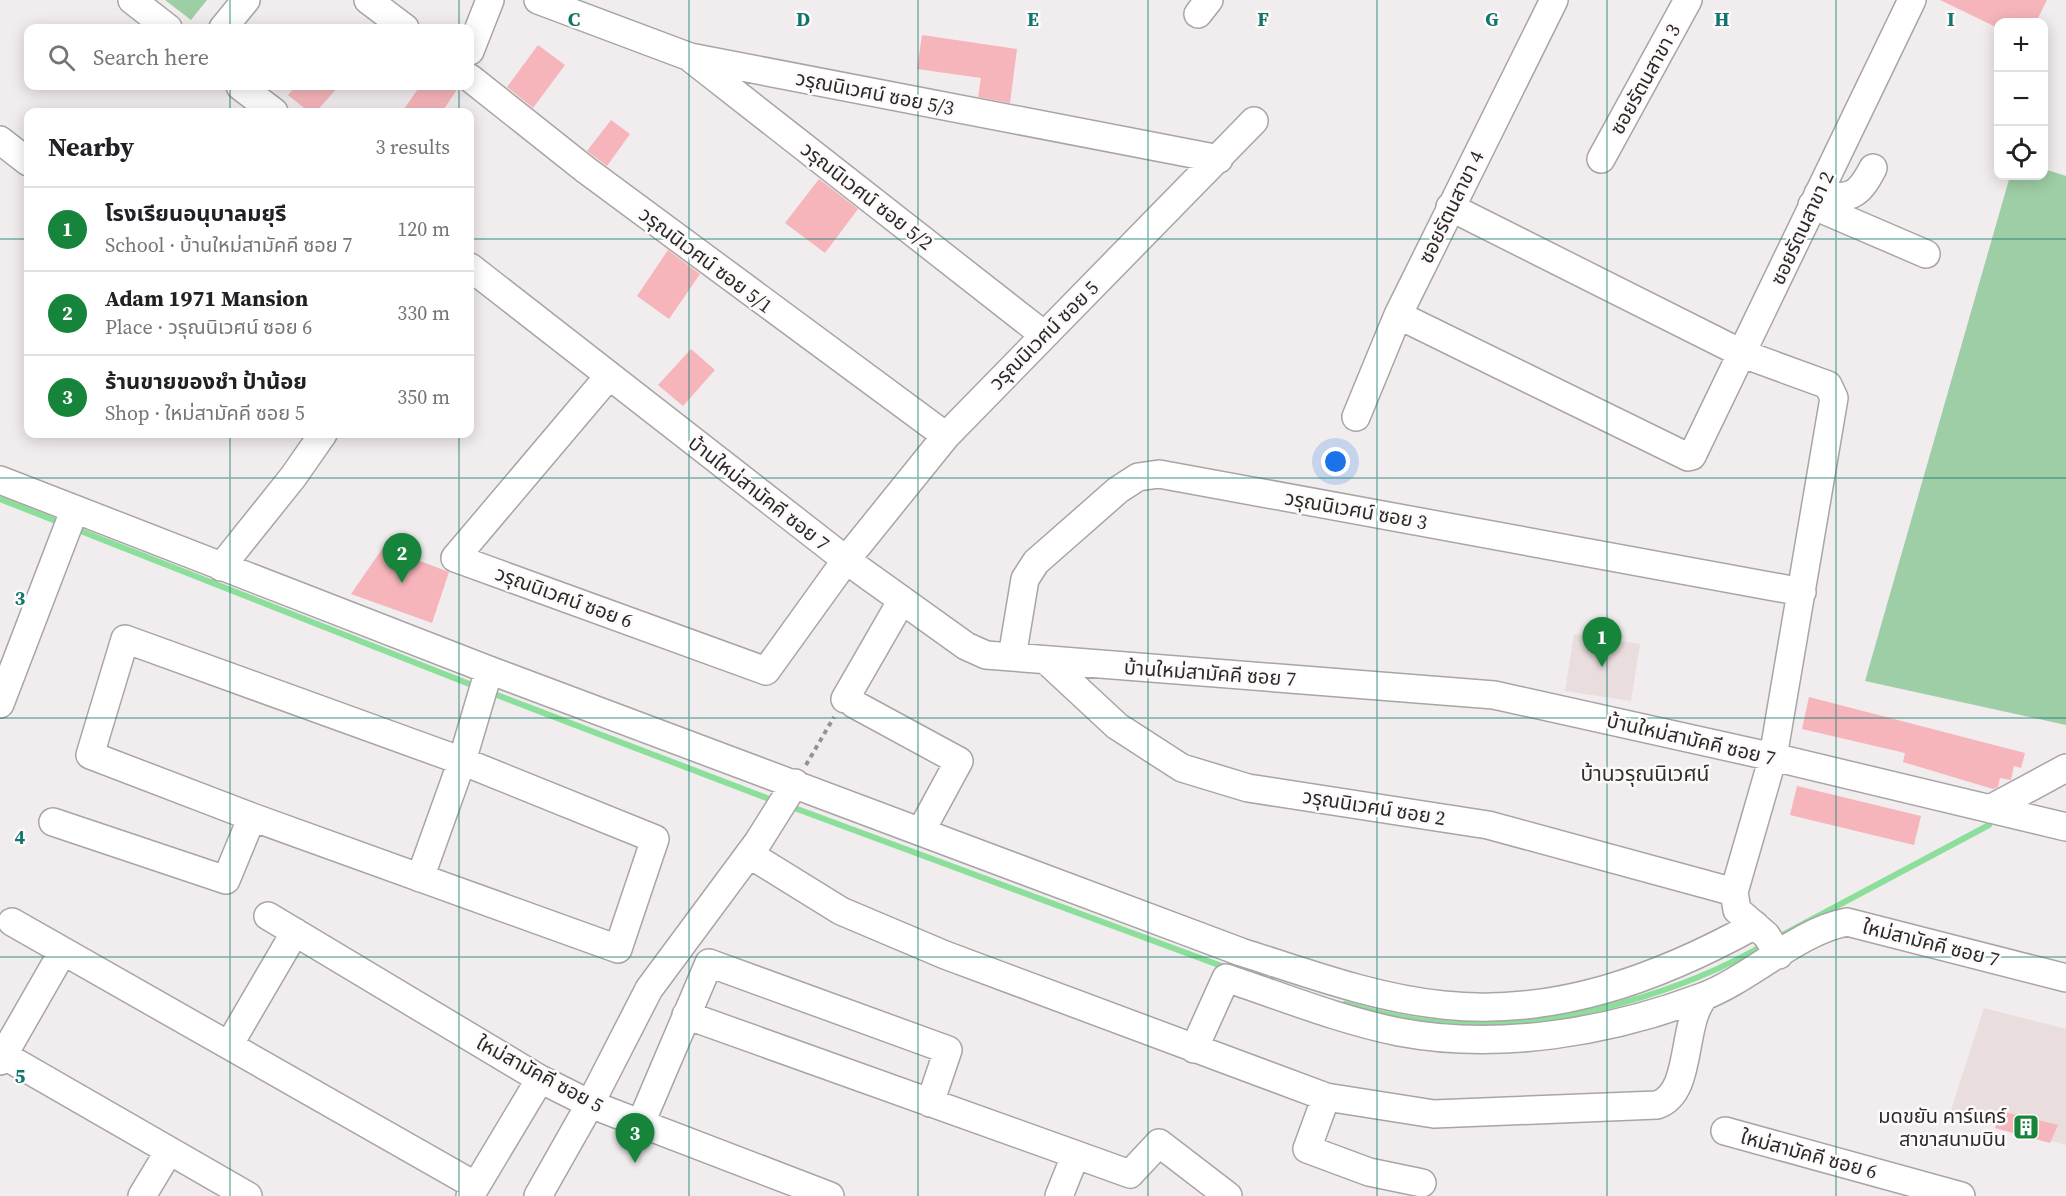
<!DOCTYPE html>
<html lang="en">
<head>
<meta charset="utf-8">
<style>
  body { margin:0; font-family:"Source Serif 4","Noto Sans Thai",serif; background:#f2f2f2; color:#202124 }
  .controls { position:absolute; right:18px; top:18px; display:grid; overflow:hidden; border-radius:12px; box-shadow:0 3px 15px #0003 }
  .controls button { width:54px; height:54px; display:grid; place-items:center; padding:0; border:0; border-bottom:2px solid #e0e0e0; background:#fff; color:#202124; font:30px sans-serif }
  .you { position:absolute; left:1336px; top:462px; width:21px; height:21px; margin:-15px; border:4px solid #fff; border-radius:50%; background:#1a73e8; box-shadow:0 0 0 9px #1a73e833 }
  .badge { display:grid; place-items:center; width:39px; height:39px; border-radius:50%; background:#16843b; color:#fff; font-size:20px; font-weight:700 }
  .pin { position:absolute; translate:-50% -50px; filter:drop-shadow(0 2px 3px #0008) }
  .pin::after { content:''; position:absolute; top:32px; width:21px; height:18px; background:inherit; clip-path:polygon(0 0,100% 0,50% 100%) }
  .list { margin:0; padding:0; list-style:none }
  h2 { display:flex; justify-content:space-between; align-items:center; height:78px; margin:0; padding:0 24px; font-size:26px }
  h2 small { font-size:20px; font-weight:400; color:#757577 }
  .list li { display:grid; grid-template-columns:39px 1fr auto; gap:18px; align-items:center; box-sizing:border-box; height:84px; padding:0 24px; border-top:2px solid #e0e0e0 }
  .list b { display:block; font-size:22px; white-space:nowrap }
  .list p { margin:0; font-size:20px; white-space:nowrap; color:#757577 }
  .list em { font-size:20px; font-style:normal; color:#757577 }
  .icon { flex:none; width:33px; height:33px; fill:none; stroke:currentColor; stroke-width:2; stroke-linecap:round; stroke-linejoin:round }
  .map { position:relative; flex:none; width:2066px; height:1196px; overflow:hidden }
  .search { position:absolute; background:#fff; box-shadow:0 3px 15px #0003; left:24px; top:24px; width:450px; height:66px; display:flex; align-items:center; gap:15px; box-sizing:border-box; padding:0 21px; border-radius:12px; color:#757577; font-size:22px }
  .panel { position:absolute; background:#fff; box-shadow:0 3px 15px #0003; left:24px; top:108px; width:450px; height:330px; border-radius:12px }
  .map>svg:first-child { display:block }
  .built { fill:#eadddd }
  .green { fill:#9ecea5 }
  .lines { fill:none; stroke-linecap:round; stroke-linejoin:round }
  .stream { stroke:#8bdf9a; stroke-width:6 }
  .building { fill:#f6b5ba }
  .minor-casing { stroke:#a9a4a5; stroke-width:30 }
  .path { stroke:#969293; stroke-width:4; stroke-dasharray:4.5 4.5; stroke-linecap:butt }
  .minor { stroke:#fff; stroke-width:27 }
  .grid { fill:none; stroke:#0f766e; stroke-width:1.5; stroke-opacity:0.55 }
  .labels { text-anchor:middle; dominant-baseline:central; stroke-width:5; stroke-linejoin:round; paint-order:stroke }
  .street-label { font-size:20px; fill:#2b2929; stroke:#fffafa }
  .poi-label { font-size:20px; fill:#2b2929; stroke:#fffafa; text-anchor:end }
  .neighbourhood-label { font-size:21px; fill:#322e2e; stroke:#fffafa }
  .grid-label { font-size:20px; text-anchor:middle; font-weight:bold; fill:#0f766e; stroke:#fffafa; stroke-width:5; stroke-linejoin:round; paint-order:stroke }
</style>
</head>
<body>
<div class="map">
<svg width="2066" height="1196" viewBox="0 0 2066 1196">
  <rect width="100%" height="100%" fill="#f1eced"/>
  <path class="built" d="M 1574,634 L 1640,644 L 1631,701 L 1565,691 Z
    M 1984,1008 L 2066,1029 L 2066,1145 L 1950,1113 Z"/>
  <path class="green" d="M 165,0 L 207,0 L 191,20 Z
    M 2044,169 L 2066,176 L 2066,725 L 1865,681 L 2010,176 L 2044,176 Z"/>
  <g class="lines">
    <path class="stream" d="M 0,499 L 61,523
      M 73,528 L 477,687
      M 489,692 L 777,802
      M 789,806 L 1227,968
      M 1775,939 L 1989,825
      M 1345,1004 C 1387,1016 1432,1025 1476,1024 C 1571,1024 1682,992 1764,945"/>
  </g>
  <path class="building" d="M 1940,0 L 2047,0 L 2036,22 L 1998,22 L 1998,28 Z
    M 922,35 L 1017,49 L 1010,103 L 978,97 L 981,78 L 917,69 Z
    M 538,45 L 565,65 L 533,108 L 507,87 Z
    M 296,86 L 339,86 L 316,112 L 309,112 L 288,95 Z
    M 420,86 L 457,86 L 458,88 L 442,112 L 402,112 Z
    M 611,120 L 630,134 L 607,166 L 587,151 Z
    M 819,179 L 858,209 L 825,253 L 785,223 Z
    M 668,250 L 700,274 L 669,319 L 637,296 Z
    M 691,349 L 715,370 L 683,406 L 658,385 Z
    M 389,539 L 414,548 L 412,558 L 449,572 L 432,623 L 351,594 Z
    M 1809,697 L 2025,753 L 2021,768 L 2014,766 L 2011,780 L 2000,778 L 1998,787 L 1993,789 L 1903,762 L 1905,753 L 1802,729 Z
    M 1797,786 L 1921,816 L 1914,845 L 1790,815 Z
    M 2000,1111 L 2058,1125 L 2050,1143 L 1995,1128 Z"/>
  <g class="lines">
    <defs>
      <path id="minor" d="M 132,0 L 168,28
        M 368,0 L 405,28
        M 538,0 L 690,57 L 1219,159
        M 1198,14 L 1209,0
        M 223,28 L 246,0
        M 470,51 L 490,0
        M 693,60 L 1044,335
        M 470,78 L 586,170 L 946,436
        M 240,86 L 274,112
        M 0,140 L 28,162
        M 1601,159 L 1688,0
        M 1818,194 C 1850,200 1858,197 1873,168
        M 1812,205 L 1926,254
        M 1450,207 L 1743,354 L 1828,385 L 1834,398 L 1773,757 L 1734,892 L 1737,910 L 1766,935 L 1779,955
        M 470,267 L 846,560 L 966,646 L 986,655 L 1494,695 L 1773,757 L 2066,827
        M 1398,315 L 1688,457 L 1692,456 L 1912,0
        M 608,377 L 455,558 L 766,671 L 846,560 L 946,436 L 1254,121
        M 1356,417 L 1398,315 L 1554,0
        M 0,480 L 489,670 L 1241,952 C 1307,973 1374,998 1443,1005 C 1555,1017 1659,978 1755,925
        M 221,567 L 293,477 L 323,434
        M 125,639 L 462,761 L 655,839 L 618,949 L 252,817 L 90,755 Z
        M 1012,657 L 1025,579 L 1036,562 L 1118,490 L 1138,477 L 1159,474 L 1802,592
        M 1047,661 L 1117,726 L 1182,768 L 1248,788 L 1488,825 L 1734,892
        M 845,699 L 902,600
        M 0,704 L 74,511
        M 854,704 L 959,761 L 921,831
        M 1990,809 L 2066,768
        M 53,822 L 226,880 L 252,817
        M 749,854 L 841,911 L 945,955 L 1326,1097 L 1434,1114 L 1657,1105 C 1694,1093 1680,1023 1705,996
        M 420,878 L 462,761 L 489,670
        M 268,916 L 540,1079 L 590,1104 L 830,1196
        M 12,922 L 476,1186
        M 686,1015 L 1130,1174 L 1159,1143 L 1228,1196
        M 229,1045 L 295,932
        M 1194,1049 L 1226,978 C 1283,997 1340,1020 1399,1032 C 1499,1051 1609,1032 1702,997 C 1750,979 1798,931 1847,922 L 2066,978
        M 3,1055 L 248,1196
        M 0,1061 L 63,951
        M 1326,1097 L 1307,1149 L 1369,1172 L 1422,1183
        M 640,1125 L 709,963 L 948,1050 L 930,1103
        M 1725,1131 L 1961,1196
        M 142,1196 L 169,1151
        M 470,1196 L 540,1079
        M 538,1196 L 590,1104 L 649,989 L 758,842 L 795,783
        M 1059,1196 L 1075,1156"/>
    </defs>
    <use href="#minor" class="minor-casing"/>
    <path class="path" d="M 806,765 L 834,717"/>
    <use href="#minor" class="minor"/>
  </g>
  <path class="grid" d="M 230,0 L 230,28M 459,0 L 459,28M 689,0 L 689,1196M 918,0 L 918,1196M 1148,0 L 1148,1196M 1377,0 L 1377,1196M 1607,0 L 1607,1196M 1836,0 L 1836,1196M 230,86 L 230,112M 459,86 L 459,112M 0,239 L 28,239M 470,239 L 2066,239M 230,434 L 230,1196M 459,434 L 459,1196M 0,478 L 2066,478M 0,718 L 2066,718M 0,957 L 2066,957"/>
  <defs>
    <symbol id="building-square" viewBox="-11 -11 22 22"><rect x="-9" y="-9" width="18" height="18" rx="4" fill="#16843b" stroke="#fffafa"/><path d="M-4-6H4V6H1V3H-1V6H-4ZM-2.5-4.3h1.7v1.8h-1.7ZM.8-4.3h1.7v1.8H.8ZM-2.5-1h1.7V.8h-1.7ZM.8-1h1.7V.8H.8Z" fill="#fff"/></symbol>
  </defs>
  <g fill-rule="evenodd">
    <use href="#building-square" x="2011" y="1112" width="30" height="30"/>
  </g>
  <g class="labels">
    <g class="street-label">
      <text transform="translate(1645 79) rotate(-61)">ซอยรัตนสาขา 3</text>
      <text transform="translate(875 93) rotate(11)">วรุณนิเวศน์ ซอย 5/3</text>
      <text transform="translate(867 196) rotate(38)">วรุณนิเวศน์ ซอย 5/2</text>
      <text transform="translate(1451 207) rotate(-64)">ซอยรัตนสาขา 4</text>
      <text transform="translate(1802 228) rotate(-65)">ซอยรัตนสาขา 2</text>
      <text transform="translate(706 260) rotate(37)">วรุณนิเวศน์ ซอย 5/1</text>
      <text transform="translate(1044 335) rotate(-45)">วรุณนิเวศน์ ซอย 5</text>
      <text transform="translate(759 493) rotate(38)">บ้านใหม่สามัคคี ซอย 7</text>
      <text transform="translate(1356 510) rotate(10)">วรุณนิเวศน์ ซอย 3</text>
      <text transform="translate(564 597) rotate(20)">วรุณนิเวศน์ ซอย 6</text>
      <text transform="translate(1210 673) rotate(4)">บ้านใหม่สามัคคี ซอย 7</text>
      <text transform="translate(1691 739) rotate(13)">บ้านใหม่สามัคคี ซอย 7</text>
      <text transform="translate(1374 807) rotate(9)">วรุณนิเวศน์ ซอย 2</text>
      <text transform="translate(1931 943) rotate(14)">ใหม่สามัคคี ซอย 7</text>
      <text transform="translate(540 1074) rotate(28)">ใหม่สามัคคี ซอย 5</text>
      <text transform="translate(1809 1154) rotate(15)">ใหม่สามัคคี ซอย 6</text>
    </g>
    <g class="poi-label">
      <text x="2006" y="1116">มดขยัน คาร์แคร์<tspan x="2006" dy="23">สาขาสนามบิน</tspan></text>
    </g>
    <g class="neighbourhood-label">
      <text x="1645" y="773">บ้านวรุณนิเวศน์</text>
    </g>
  </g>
  <g class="grid-label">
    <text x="574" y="26">C</text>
    <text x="803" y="26">D</text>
    <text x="1033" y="26">E</text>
    <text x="1263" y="26">F</text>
    <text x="1492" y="26">G</text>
    <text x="1722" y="26">H</text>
    <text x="1951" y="26">I</text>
    <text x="20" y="605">3</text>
    <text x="20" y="844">4</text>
    <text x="20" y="1083">5</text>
  </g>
</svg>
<div class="controls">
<button>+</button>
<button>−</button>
<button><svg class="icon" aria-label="locate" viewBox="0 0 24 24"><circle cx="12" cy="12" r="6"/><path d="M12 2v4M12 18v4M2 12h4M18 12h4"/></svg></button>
</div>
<div class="you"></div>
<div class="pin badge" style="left:1602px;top:667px">1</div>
<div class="pin badge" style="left:402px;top:583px">2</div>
<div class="pin badge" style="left:635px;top:1163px">3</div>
<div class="search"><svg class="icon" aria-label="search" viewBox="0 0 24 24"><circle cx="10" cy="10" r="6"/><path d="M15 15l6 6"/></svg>Search here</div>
<section class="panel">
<h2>Nearby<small>3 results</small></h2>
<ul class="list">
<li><span class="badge">1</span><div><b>โรงเรียนอนุบาลมยุรี</b><p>School · บ้านใหม่สามัคคี ซอย 7</p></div><em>120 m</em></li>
<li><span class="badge">2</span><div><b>Adam 1971 Mansion</b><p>Place · วรุณนิเวศน์ ซอย 6</p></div><em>330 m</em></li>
<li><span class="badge">3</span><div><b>ร้านขายของชำ ป้าน้อย</b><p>Shop · ใหม่สามัคคี ซอย 5</p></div><em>350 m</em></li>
</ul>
</section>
</div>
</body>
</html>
